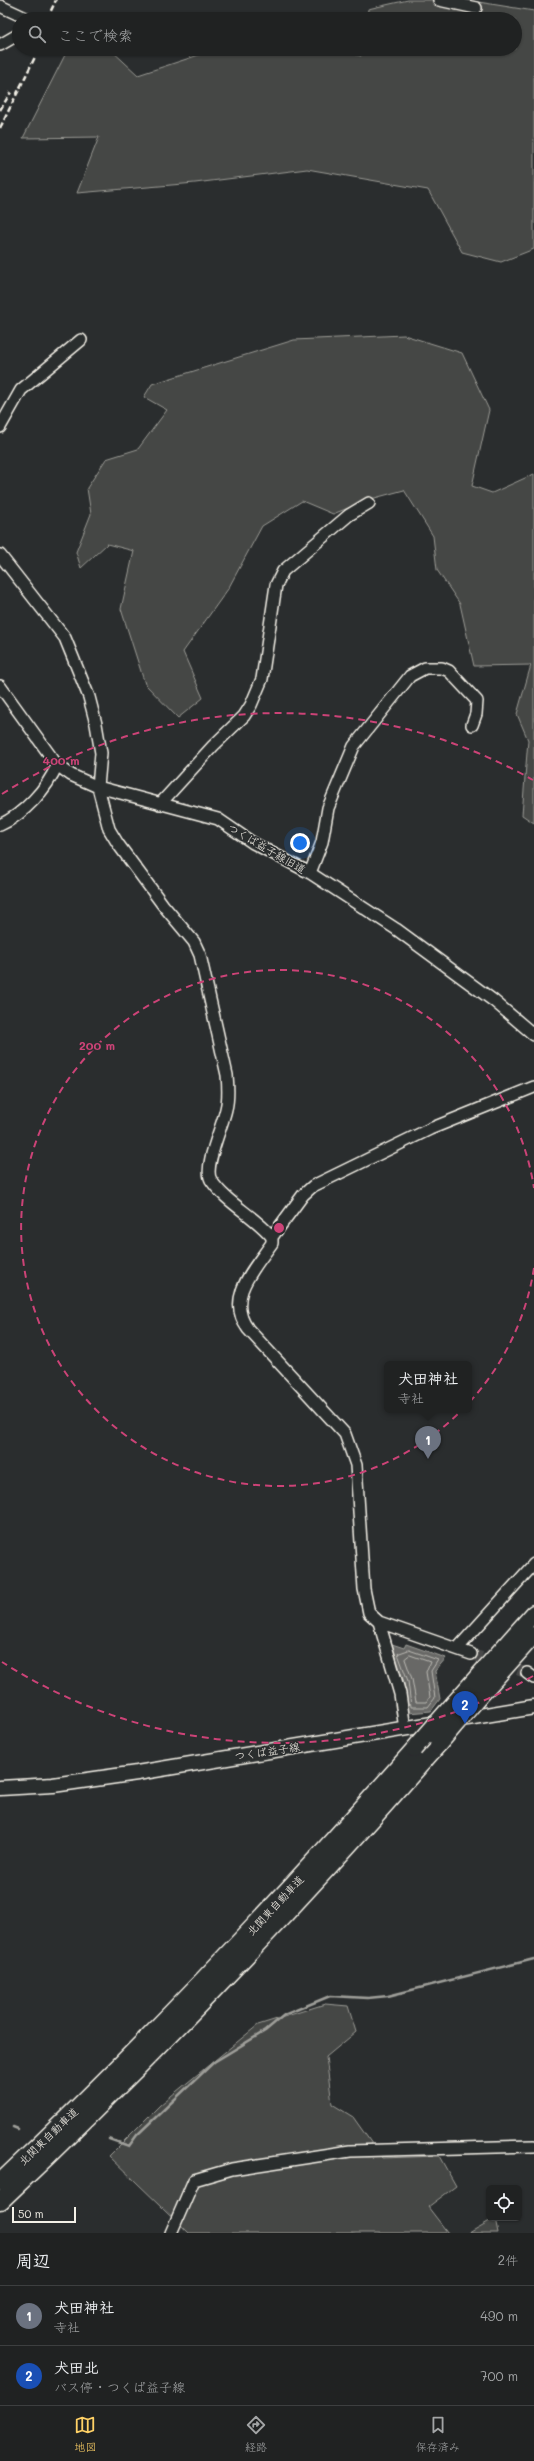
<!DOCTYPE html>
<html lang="ja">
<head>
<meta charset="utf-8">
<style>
  body { margin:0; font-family:Mali,"Klee One",sans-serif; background:#282a2a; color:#f1f3f6 }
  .controls { position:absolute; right:12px; bottom:12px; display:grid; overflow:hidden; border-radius:6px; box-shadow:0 1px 3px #0004 }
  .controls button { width:36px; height:36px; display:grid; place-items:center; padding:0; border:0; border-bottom:1px solid #3d3f40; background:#202222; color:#f1f3f6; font:20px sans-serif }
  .scale { position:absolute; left:12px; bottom:10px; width:64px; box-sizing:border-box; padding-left:4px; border:2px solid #f4f1e8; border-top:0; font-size:11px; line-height:14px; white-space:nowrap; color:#f4f1e8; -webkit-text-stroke:3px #2a2d2e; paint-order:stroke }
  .you { position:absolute; left:300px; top:843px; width:14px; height:14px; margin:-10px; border:3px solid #fff; border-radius:50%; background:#1a73e8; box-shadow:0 0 0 6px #1a73e833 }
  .badge { display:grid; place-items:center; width:26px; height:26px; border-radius:50%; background:#ffd166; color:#fff; font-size:13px; font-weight:700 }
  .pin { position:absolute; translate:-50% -33px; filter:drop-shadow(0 1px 2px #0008) }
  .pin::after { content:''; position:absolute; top:21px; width:14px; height:12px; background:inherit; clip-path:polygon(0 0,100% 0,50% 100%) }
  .popup { position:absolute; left:384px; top:1361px; width:88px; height:52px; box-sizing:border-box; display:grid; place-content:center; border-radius:6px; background:#202222; filter:drop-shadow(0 1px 3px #0005); font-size:13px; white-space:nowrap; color:#a2a4a5 }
  .popup b { font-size:15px; color:#f1f3f6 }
  .popup::after { content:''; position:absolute; left:50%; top:100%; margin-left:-8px; border:8px solid transparent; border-top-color:#202222 }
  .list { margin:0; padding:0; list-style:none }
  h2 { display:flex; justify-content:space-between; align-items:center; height:52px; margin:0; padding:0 16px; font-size:17px }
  h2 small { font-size:13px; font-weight:400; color:#a2a4a5 }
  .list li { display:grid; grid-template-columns:26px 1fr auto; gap:12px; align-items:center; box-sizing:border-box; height:60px; padding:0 16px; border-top:1px solid #3d3f40 }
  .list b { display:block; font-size:15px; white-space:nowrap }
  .list p { margin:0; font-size:13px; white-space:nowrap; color:#a2a4a5 }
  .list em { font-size:13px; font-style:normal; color:#a2a4a5 }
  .icon { flex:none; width:22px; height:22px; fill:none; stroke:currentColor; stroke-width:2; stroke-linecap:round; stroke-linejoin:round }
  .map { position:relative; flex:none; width:534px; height:2233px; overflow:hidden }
  .search { position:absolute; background:#202222; box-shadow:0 1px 3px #0004; left:12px; right:12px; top:12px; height:44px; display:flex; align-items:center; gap:10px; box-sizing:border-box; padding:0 14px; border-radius:22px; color:#a2a4a5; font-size:15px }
  .sheet { height:172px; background:#202222 }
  nav { display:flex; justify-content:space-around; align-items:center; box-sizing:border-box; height:56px; border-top:1px solid #3d3f40; background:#202222; font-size:11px; color:#a2a4a5 }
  nav a { display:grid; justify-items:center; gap:2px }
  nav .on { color:#ffd166 }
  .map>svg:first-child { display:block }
  .green { fill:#444645; stroke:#9c9c96 }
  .water { fill:#676866; stroke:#9f9f9a }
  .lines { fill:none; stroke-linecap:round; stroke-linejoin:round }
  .shore { stroke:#bcbab4; stroke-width:1 }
  .stream { stroke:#9f9f9a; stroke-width:2.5 }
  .minor-tunnel { stroke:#484a4a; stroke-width:11; stroke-dasharray:11 5.5; stroke-linecap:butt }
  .minor-casing { stroke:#f4f1e8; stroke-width:14 }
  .major-casing { stroke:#f4f1e8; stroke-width:17 }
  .highway-casing { stroke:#f4f1e8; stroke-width:19 }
  .minor { stroke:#2a2d2e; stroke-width:11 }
  .major { stroke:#2a2d2e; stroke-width:14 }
  .highway { stroke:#2a2d2e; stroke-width:16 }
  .rail { stroke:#f4f1e8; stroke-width:2.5; stroke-dasharray:6 3; stroke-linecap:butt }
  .highway-bridge-casing { stroke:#f4f1e8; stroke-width:19; stroke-linecap:butt }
  .highway-bridge { stroke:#2a2d2e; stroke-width:16 }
  .ring { fill:none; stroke:#cc4377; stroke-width:2; stroke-dasharray:7 5 }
  .labels { text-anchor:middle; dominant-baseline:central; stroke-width:3; stroke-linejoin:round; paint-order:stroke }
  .street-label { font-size:11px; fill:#f4f1e8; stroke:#2a2d2e }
  .centre { fill:#cc4377; stroke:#2a2d2e; stroke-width:2 }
  .ring-label { font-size:12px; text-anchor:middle; font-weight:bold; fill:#cc4377; stroke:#2a2d2e; stroke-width:3; stroke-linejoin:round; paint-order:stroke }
</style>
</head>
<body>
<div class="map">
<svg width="534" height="2233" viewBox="0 0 534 2233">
  <rect width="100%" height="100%" fill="#2a2d2e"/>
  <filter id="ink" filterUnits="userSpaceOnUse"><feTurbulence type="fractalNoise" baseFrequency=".025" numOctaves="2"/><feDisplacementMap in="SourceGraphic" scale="8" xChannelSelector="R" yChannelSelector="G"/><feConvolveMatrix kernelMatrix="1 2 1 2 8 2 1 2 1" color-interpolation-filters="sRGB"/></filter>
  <g filter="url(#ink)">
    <path class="green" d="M 408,0 L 466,0 L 534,11 L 534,249 L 501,262 L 462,252 L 428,190 L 307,169 L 195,183 L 77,193 L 99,137 L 23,138 L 66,53 L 72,49 L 110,49 L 138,75 L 217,49 L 335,49 L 361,56 L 363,49 L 515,49 L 515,19 L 367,19 L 368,9 Z
      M 404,335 L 462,353 L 489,410 L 472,486 L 492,493 L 534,474 L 534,823 L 522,815 L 528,740 L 517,714 L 531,665 L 474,666 L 460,604 L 437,570 L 433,536 L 404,490 L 371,499 L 333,514 L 302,501 L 262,526 L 228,589 L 183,652 L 203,698 L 178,718 L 145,684 L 121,609 L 134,551 L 107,544 L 81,568 L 76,552 L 91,514 L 87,488 L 106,459 L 138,449 L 167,410 L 144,397 L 152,384 L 294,340 Z
      M 325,2004 L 348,2006 L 356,2032 L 326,2057 L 332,2104 L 353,2117 L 382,2158 L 439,2156 L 456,2186 L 428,2207 L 448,2233 L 189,2233 L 109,2156 L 160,2105 L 258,2025 Z
      M 495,2218 L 498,2233 L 469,2233 Z"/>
    <path class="water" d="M 392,1644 L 404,1648 L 406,1644 L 446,1658 L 435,1671 L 440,1699 L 431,1711 L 408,1713 L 404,1682 Z"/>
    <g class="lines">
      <path class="shore" d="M 409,1650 L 438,1660 L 431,1671 L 435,1698 L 428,1707 L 411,1707 L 408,1681 L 398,1654 Z
        M 410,1655 L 430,1662 L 426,1672 L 430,1697 L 426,1702 L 416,1702 L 412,1679 L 405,1659 Z"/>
      <path class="stream" d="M 13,2127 L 18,2129
        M 109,2139 L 129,2146 L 137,2135 L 214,2062 L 265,2031 L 284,2015 L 330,1996 L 368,1998 L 388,1996 L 534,1959"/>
      <path class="minor-tunnel" d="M 471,1654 L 527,1673"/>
      <defs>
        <path id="minor" d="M 439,0 L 476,8
          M 0,6 L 28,19
          M 0,45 L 19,34
          M 0,427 L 21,390 L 81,340
          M 0,555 L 65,638 L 89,697 L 96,724 L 101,753 L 98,787 L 109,829 L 118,844 L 163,905 L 194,942 L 200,955 L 227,1075 C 228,1086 229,1098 226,1109 C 223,1125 203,1167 211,1180 C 226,1203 255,1216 272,1237
          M 0,686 L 57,765 L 71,775 L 98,787 L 218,819 L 253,843 L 310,873 L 396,929 L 494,1001 L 534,1035
          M 160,804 L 213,746 L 244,716 L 251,705 L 262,679 L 276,585 L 283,571 L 349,515 L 369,503
          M 0,825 C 24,814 47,789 57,765
          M 310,873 L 322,842 L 328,808 L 354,746 L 410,676 L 425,668 L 442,668 L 449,671 L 477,701 L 476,714 L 472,725
          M 379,1622 L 400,1694 L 405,1729
          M 457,1649 L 534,1564
          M 471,1654 L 379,1622 L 369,1613 L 364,1589 L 356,1465 L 345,1434 L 248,1329 C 225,1298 254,1269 272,1243 L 272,1237 L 303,1195 L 313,1186 L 430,1129 L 534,1087
          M 527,1673 L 534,1678
          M 171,2233 L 194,2180 L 232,2169 L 350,2151 L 534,2146"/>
        <path id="major" d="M 0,1788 L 53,1785 L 137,1773 L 534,1707"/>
        <path id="highway" d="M 478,1698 L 534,1635
          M 455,1702 L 534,1613
          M 0,2182 C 146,2044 282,1899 414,1749
          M 0,2202 C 154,2057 299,1904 438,1745"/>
      </defs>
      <use href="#minor" class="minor-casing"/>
      <use href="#major" class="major-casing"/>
      <use href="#highway" class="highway-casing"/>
      <use href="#minor" class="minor"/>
      <use href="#major" class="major"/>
      <use href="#highway" class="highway"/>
      <path class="rail" d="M 47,19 L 56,0
        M 0,110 L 11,92
        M 0,128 L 39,49"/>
      <defs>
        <path id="highway-bridge" d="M 438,1745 L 478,1698
          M 414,1749 L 455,1702"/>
      </defs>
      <use href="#highway-bridge" class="highway-bridge-casing"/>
      <use href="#highway-bridge" class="highway-bridge"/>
    </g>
  </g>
  <g class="ring">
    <path d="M534 1268A258 258 0 1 1 534 1188"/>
    <path d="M533 1676A515 515 0 0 1 2 1662M2 794A515 515 0 0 1 533 780"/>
  </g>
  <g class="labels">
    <g class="street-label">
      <text transform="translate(267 848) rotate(30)">つくば益子線旧道</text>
      <text transform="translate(267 1751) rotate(-9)">つくば益子線</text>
      <text transform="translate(275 1905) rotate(-47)">北関東自動車道</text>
      <text transform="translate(48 2136) rotate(-44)">北関東自動車道</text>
    </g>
  </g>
  <circle cx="279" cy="1228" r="6" class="centre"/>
  <g class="ring-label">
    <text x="61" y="765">400 m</text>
    <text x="97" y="1050">200 m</text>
  </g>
</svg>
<div class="controls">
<button><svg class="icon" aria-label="locate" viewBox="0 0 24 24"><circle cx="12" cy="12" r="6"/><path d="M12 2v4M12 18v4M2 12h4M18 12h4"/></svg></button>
</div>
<div class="scale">50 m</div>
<div class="you"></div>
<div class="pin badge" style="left:428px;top:1459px;background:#6b7280">1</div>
<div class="popup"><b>犬田神社</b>寺社</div>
<div class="pin badge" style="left:465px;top:1724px;background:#1a4fb4">2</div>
<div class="search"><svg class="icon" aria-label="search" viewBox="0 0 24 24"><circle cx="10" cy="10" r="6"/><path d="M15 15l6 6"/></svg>ここで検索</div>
</div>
<section class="sheet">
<h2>周辺<small>2件</small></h2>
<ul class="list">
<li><span class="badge" style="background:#6b7280">1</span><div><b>犬田神社</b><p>寺社</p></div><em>490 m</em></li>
<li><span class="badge" style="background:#1a4fb4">2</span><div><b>犬田北</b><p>バス停 · つくば益子線</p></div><em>700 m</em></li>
</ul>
</section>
<nav>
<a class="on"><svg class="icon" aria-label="map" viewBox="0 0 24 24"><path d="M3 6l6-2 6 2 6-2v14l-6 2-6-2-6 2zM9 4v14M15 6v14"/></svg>地図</a>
<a><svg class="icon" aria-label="directions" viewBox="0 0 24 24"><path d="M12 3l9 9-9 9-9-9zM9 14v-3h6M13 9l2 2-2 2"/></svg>経路</a>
<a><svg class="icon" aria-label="saved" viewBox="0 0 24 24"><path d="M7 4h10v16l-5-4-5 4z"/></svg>保存済み</a>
</nav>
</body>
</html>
